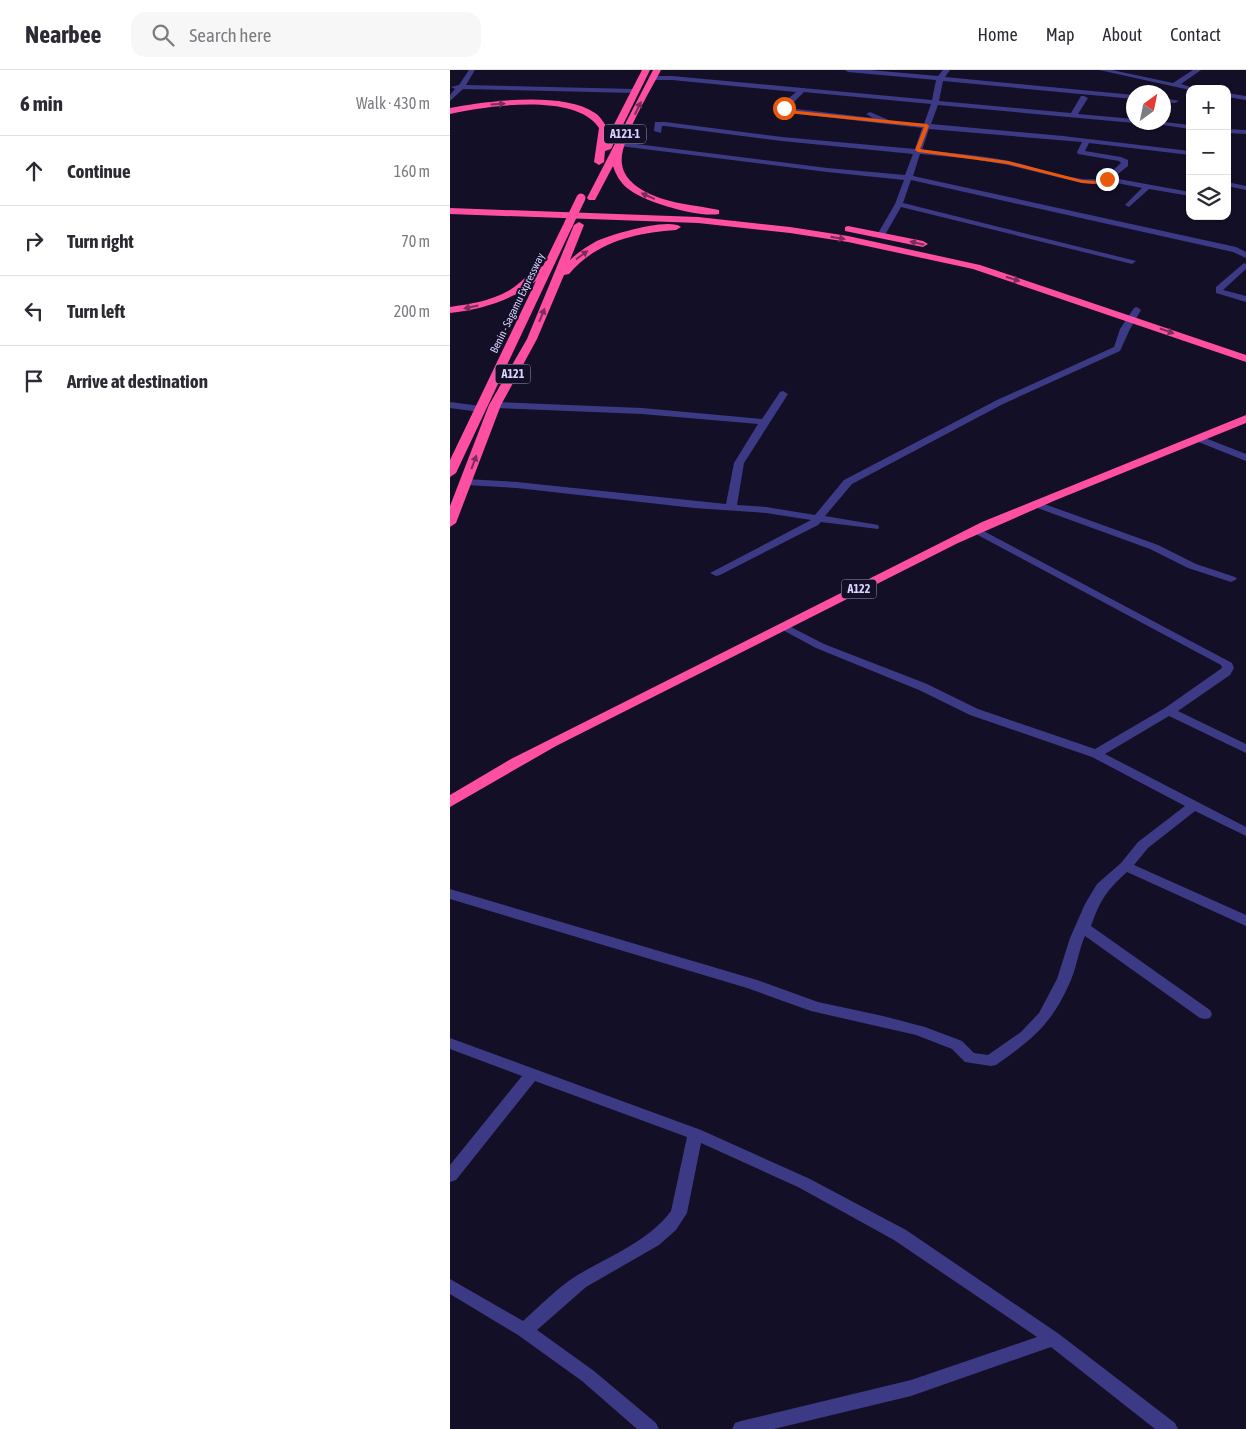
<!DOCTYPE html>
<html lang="en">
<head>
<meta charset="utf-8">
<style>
  body { margin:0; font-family:"Asap Condensed",sans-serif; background:#f7f7f7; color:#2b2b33 }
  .controls { position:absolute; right:15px; top:15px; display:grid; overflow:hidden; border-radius:10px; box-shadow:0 1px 4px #0004 }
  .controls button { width:45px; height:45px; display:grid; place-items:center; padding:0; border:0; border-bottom:1px solid #e1e1e2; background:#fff; color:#2b2b33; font:25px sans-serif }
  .compass { position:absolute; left:676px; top:15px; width:45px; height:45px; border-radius:50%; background:#fff; box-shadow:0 1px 4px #0004; rotate:33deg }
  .stop { position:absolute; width:15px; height:15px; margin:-11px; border:4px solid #ea580c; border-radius:50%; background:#fff }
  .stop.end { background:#ea580c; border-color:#fff; box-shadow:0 1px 5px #0008 }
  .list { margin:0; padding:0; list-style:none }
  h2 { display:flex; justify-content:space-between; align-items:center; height:65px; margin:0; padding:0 20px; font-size:21px }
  h2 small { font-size:16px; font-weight:400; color:#7c7c81 }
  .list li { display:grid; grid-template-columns:32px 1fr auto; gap:15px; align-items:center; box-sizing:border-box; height:70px; padding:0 20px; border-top:1px solid #e1e1e2 }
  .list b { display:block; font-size:19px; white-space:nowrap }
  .list em { font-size:16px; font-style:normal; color:#7c7c81 }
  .icon { flex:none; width:28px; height:28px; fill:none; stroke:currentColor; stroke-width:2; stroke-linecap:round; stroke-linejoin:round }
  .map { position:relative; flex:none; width:796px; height:1359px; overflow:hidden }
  header { display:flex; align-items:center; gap:30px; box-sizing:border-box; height:70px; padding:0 25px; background:#fff; border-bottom:1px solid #e1e1e2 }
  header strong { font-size:24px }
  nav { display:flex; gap:28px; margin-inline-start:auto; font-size:18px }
  .search { width:350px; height:45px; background:#f7f7f7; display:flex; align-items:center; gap:12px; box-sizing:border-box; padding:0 18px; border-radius:15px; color:#7c7c81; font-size:19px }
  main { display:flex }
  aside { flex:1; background:#fff }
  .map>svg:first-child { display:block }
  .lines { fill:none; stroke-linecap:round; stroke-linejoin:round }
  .minor { fill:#3d3a85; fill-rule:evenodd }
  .highway { fill:#ff4fa3; fill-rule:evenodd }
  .highway-bridge { stroke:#ff4fa3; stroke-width:9 }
  .oneway { fill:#7d2c5e }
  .route { fill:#ea580c }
  .labels { text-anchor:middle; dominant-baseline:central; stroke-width:4; stroke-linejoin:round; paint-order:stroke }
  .far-street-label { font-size:11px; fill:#d9d4ff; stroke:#130f26 }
  .shield { fill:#130f26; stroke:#9e99be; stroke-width:1 }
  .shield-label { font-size:12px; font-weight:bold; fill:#d9d4ff }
</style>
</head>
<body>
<header>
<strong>Nearbee</strong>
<div class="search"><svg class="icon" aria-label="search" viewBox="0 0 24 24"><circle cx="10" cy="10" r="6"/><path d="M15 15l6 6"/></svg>Search here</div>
<nav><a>Home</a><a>Map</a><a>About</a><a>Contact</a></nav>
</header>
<main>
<aside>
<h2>6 min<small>Walk · 430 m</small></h2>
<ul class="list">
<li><svg class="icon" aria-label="ahead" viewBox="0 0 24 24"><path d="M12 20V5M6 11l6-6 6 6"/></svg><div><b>Continue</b></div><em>160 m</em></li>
<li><svg class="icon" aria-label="right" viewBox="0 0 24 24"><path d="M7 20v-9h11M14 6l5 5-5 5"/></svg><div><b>Turn right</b></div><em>70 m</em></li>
<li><svg class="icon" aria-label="left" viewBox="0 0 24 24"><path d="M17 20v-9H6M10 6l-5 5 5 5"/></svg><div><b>Turn left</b></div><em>200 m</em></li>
<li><svg class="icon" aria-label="arrive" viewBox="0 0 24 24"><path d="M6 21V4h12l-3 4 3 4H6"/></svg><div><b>Arrive at destination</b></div></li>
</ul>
</aside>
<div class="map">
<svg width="796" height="1359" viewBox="0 0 796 1359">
  <rect width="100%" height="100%" fill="#130f26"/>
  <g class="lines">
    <path class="minor" d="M 19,0 L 25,0 L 16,15 L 184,19 L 188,21 L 184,23 L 13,19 L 0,31 L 0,25 L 5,19 L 1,17 L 9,15 Z
      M 395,0 L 420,0 L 488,6 L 493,0 L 500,0 L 495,7 L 684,25 L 684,29 L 493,11 L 489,31 L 621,43 L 631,26 L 634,26 L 638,28 L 628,44 L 684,49 L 684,52 L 687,52 L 684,53 L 488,35 L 481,54 L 613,66 L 740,81 L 740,85 L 639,73 L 635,81 L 671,87 L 678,90 L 678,96 L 663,108 L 740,122 L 740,126 L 699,119 L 679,137 L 675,135 L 692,118 L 657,111 L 645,114 L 632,113 L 558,95 L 523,89 L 470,84 L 463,106 L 786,177 L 796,182 L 796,188 L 783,182 L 461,110 L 453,133 L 686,191 L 682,194 L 451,137 L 435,165 L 431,167 L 427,165 L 445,134 L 454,110 L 377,102 L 170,76 L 166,74 L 170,72 L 377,98 L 455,105 L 463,84 L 332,71 L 215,56 L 212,56 L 211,63 L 204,61 L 205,52 L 215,52 L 332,67 L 465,79 L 472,58 L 331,42 L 332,34 L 346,22 L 222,10 L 203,10 L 200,8 L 203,6 L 222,6 L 482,30 L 486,10 L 398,2 ZM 354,22 L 481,34 L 474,54 L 441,51 L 420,42 L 416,44 L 423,48 L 338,38 ZM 479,59 L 632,72 L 627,82 L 628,84 L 669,91 L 671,93 C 663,100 656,108 646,109 C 626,112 581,96 559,91 C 531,85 501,83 472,80 Z
      M 649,0 L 662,0 L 723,13 L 743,0 L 751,0 L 731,14 L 747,19 L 740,20 Z
      M 777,23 L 796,26 L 796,30 L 777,27 Z
      M 714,28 L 729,31 L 725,33 L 714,32 Z
      M 693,52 L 714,52 L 740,55 L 740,59 Z
      M 777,59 L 796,60 L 796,64 L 777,63 Z
      M 777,112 L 796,116 L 796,120 L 777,116 Z
      M 794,193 L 796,194 L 796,199 L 773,220 L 796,226 L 796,232 L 766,223 L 766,217 Z
      M 687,237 L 691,240 L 680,259 L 670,281 L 553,334 L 402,414 L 375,446 L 428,455 L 429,457 L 428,459 L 371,452 L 368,455 L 270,505 L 266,506 L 260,503 L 361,450 L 316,443 L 244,438 L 67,418 L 16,415 L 11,412 L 16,409 L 67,412 L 276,434 L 284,393 L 308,354 L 192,344 L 45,338 L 40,335 L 45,332 L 192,338 L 312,349 L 330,322 L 333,321 L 338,324 L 294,393 L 287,435 L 316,437 L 365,445 L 394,410 L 547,330 L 664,277 L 670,259 L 684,238 Z
      M 0,332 L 30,336 L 35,339 L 30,342 L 0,338 Z
      M 750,366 L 796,384 L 796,391 L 746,371 L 746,367 Z
      M 586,431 L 708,475 L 746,494 L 785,507 L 787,509 L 781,512 L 738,498 L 700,479 L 582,436 L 581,434 L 582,432 Z
      M 526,457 L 782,593 L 784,598 L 780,605 L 728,641 L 796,674 L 796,683 L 719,646 L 655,684 L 796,757 L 796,766 L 745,741 L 698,778 L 684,795 L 796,845 L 796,856 L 677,802 C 656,821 651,829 641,856 L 760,940 L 762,944 L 760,948 L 755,949 L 750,948 L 635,866 C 629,879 627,895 621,910 C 602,954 584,968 546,995 L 541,996 L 515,992 L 502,979 L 466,965 L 361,941 L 297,918 L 0,829 L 0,819 L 307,910 L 368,932 L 433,946 L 475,957 L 512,971 L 524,983 L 538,985 L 571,962 L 589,943 L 607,909 L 620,868 L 635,834 L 647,814 L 671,793 L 688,772 L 735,736 L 642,687 L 520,645 L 469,620 L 366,578 L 329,558 L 331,556 L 339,556 L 374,574 L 477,614 L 528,639 L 645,679 L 715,638 L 772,598 L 771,595 L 522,462 L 521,460 Z
      M 0,968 L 251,1060 L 360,1109 L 456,1160 L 609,1264 L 725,1353 L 728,1359 L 705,1359 L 601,1277 L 461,1326 L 324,1359 L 282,1359 L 285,1353 L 291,1351 L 461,1310 L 587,1267 L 444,1170 L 348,1117 L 251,1073 L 237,1143 L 226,1160 L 209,1175 L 136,1217 L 87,1260 L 144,1301 L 206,1353 L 209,1359 L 187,1359 L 132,1311 L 68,1265 L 0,1224 L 0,1209 L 73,1251 C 90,1236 107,1218 126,1206 C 159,1186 198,1172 221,1141 L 237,1067 L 85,1011 L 6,1110 L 0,1112 L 0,1095 L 72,1006 L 0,979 Z"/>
    <path class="highway" d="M 192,0 L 200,0 L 161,79 L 155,81 L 154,92 L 149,95 L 144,92 L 149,58 C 126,22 36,36 0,44 L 0,38 C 36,31 113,21 145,43 C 151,47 154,53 157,58 L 156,70 Z
      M 203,0 L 211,0 C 201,20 168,73 172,94 C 174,113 197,124 213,129 C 232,135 251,136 269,140 L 269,144 C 249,148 193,132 177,118 C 170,112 166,105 163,96 L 145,130 L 139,130 L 137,128 Z
      M 0,138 L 248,147 L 340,157 L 398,166 L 530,195 L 796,285 L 796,292 L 523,199 L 398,172 L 340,163 L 248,153 L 0,144 Z
      M 118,152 L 123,155 L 6,403 L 0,407 L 0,390 L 86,211 C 61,231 32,239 0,243 L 0,237 C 20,234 40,231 58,221 C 68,216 85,197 93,196 L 113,155 Z
      M 129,152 L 134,155 L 120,190 C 127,183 136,177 145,172 C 159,165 219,147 231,157 L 226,160 C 185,163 146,172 119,204 L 114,205 L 87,269 L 51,335 L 6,453 L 0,457 L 0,436 L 39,335 L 77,269 L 124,155 Z
      M 398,156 L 473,171 L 478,174 L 473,177 L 395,161 L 395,157 Z
      M 796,345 L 796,353 L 606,430 L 508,473 L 106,676 L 0,737 L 0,725 L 61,689 L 532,452 Z"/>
    <path class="highway-bridge" d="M 118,155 L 131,128"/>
  </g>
  <defs><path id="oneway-solid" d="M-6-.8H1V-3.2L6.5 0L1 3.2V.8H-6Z" transform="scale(1.25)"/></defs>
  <g class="oneway">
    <use href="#oneway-solid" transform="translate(48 34) rotate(-4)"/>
    <use href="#oneway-solid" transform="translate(188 38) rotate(-64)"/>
    <use href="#oneway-solid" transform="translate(198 126) rotate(-156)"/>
    <use href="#oneway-solid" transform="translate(388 168) rotate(9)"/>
    <use href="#oneway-solid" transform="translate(467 173) rotate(-167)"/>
    <use href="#oneway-solid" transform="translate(132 185) rotate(-36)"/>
    <use href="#oneway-solid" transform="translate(563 209) rotate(18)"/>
    <use href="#oneway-solid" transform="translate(21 237) rotate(168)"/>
    <use href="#oneway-solid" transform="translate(92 245) rotate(-68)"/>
    <use href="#oneway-solid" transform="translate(717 261) rotate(19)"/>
    <use href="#oneway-solid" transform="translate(24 392) rotate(-70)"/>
  </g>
  <path class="route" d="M 334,36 L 338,40 L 477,54 L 479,56 L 470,79 L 558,91 L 632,110 L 645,111 L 657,107 L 659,109 L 645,114 L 632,113 L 557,94 L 468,82 L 465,80 L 474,57 L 337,43 L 331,38 Z"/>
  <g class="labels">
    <g class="far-street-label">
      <text transform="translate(67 233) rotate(-64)">Benin - Sagamu Expressway</text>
    </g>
    <g class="shield">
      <rect x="154" y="54.5" width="42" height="19" rx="4"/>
      <rect x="45.5" y="294.5" width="35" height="19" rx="4"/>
      <rect x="391.5" y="509.5" width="35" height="19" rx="4"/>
    </g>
    <g class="shield-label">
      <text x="175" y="64">A121-1</text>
      <text x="63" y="304">A121</text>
      <text x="409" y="519">A122</text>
    </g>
  </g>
</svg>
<div class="controls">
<button>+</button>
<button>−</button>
<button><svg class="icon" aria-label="layers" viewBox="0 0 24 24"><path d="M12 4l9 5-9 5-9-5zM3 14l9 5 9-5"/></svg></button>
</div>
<svg class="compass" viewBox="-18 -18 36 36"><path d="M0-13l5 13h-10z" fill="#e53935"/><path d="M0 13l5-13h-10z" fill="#7c7c81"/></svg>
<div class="stop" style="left:334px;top:38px"></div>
<div class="stop end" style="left:657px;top:109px"></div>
</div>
</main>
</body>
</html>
